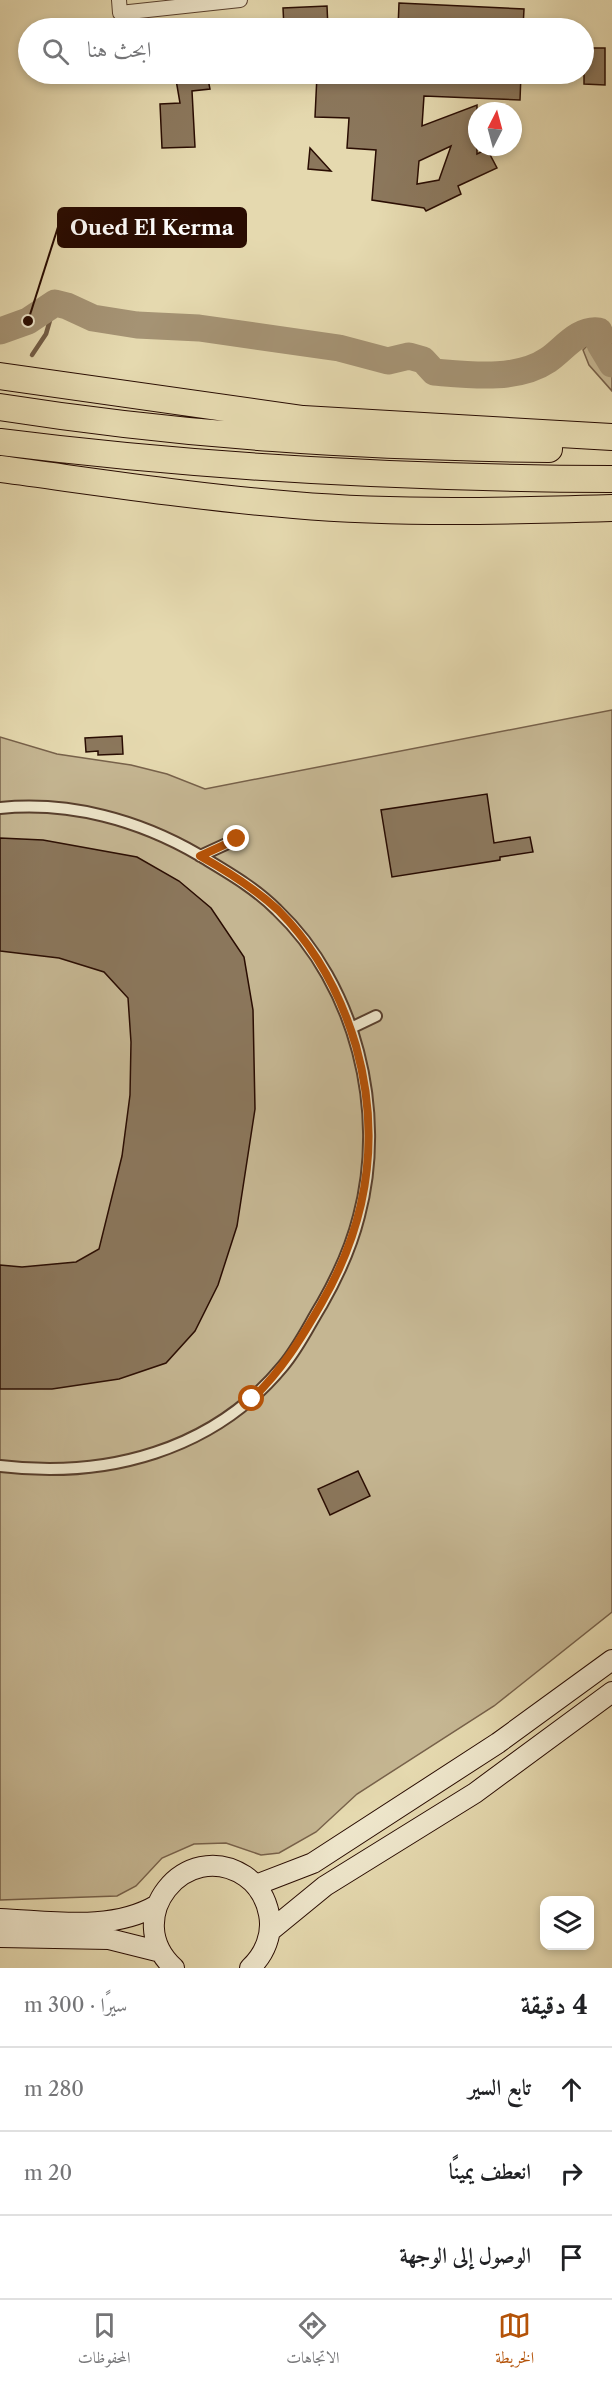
<!DOCTYPE html>
<html lang="ar">
<head>
<meta charset="utf-8">
<style>
  body { margin:0; font-family:"Libre Caslon Text",Amiri,serif; background:#f6f6f6; color:#202124; direction:rtl }
  .controls { position:absolute; right:18px; bottom:18px; display:grid; overflow:hidden; border-radius:12px; box-shadow:0 3px 9px #0003 }
  .controls button { width:54px; height:54px; display:grid; place-items:center; padding:0; border:0; border-bottom:2px solid #e0e0e0; background:#fff; color:#202124; font:30px sans-serif }
  .compass { position:absolute; left:468px; top:102px; width:54px; height:54px; border-radius:50%; background:#fff; box-shadow:0 3px 9px #0003; rotate:6deg }
  .stop { position:absolute; width:18px; height:18px; margin:-14px; border:4px solid #b45309; border-radius:50%; background:#fff }
  .stop.end { background:#b45309; border-color:#fff; box-shadow:0 2px 6px #0008 }
  .list { margin:0; padding:0; list-style:none }
  h2 { display:flex; justify-content:space-between; align-items:center; height:78px; margin:0; padding:0 24px; font-size:26px }
  h2 small { font-size:20px; font-weight:400; color:#757577 }
  .list li { display:grid; grid-template-columns:39px 1fr auto; gap:18px; align-items:center; box-sizing:border-box; height:84px; padding:0 24px; border-top:2px solid #e0e0e0 }
  .list b { display:block; font-size:22px; white-space:nowrap }
  .list em { font-size:20px; font-style:normal; color:#757577 }
  .icon { flex:none; width:33px; height:33px; fill:none; stroke:currentColor; stroke-width:2; stroke-linecap:round; stroke-linejoin:round }
  .map { position:relative; flex:none; width:612px; height:1968px; overflow:hidden; direction:ltr }
  .search { position:absolute; background:#fff; box-shadow:0 3px 9px #0003; left:18px; right:18px; top:18px; height:66px; display:flex; align-items:center; gap:15px; box-sizing:border-box; padding:0 21px; border-radius:33px; color:#757577; font-size:22px }
  .sheet { height:330px; background:#fff }
  nav { display:flex; justify-content:space-around; align-items:center; box-sizing:border-box; height:84px; border-top:2px solid #e0e0e0; background:#fff; font-size:16px; color:#757577 }
  nav a { display:grid; justify-items:center; gap:3px }
  nav .on { color:#b45309 }
  .map>svg:first-child { display:block }
  .green { fill:#c5b692; stroke:#77614a; stroke-width:1.5 }
  .lines { fill:none; stroke-linecap:round; stroke-linejoin:round }
  .stream { stroke:#735d46; stroke-width:4.5 }
  .river { stroke:#a59374; stroke-width:27 }
  .building { fill:#8b775c; stroke:#290c02; stroke-width:1.5; fill-rule:evenodd }
  .pedestrian-casing { stroke:#583f2d; stroke-width:14 }
  .minor-casing { stroke:#583f2d; stroke-width:16 }
  .secondary-casing { stroke:#290c02; stroke-width:22 }
  .motorway-casing { stroke:#290c02; stroke-width:28 }
  .pedestrian { stroke:#eee6cb; stroke-width:10 }
  .minor { stroke:#eee6cb; stroke-width:14 }
  .secondary { stroke:#eee6cb; stroke-width:20 }
  .motorway { stroke:#e5d9af; stroke-width:26 }
  .route { stroke:#b45309; stroke-width:8 }
  .leader { fill:none; stroke:#290c02; stroke-width:2 }
  .callout-dot { fill:#290c02; stroke:#eee6cb; stroke-width:2 }
  .callout { fill:#290c02; stroke:#290c02; stroke-width:2 }
  .callout-label { font-size:21px; text-anchor:middle; font-weight:bold; fill:#fff }
</style>
</head>
<body>
<div class="map">
<svg width="612" height="1968" viewBox="0 0 612 1968">
  <rect width="100%" height="100%" fill="#e5d9af"/>
  <filter id="stains"><feTurbulence type="fractalNoise" baseFrequency=".00333" numOctaves="4"/><feColorMatrix values="0 0 0 0 .2 0 0 0 0 .09 0 0 0 0 .02 0 0 0 .5 -.17"/></filter>
  <radialGradient id="worn" r=".72"><stop offset=".6" stop-color="#630" stop-opacity="0"/><stop offset="1" stop-color="#630" stop-opacity=".3"/></radialGradient>
  <path class="green" d="M 603,329 L 612,334 L 612,391 L 589,365 L 583,350 Z
    M 612,710 L 612,1612 L 494,1706 L 357,1794 L 316,1832 L 279,1853 L 261,1855 L 226,1843 L 194,1844 L 162,1858 L 136,1886 L 117,1896 L 0,1900 L 0,737 L 57,754 L 131,765 L 167,774 L 205,789 Z"/>
  <g class="lines">
    <path class="stream" d="M 32,355 L 46,334 L 55,303"/>
    <path class="river" d="M 0,331 L 28,321 L 55,303 L 67,306 L 93,318 L 137,325 L 199,328 L 339,348 L 388,361 L 409,356 L 423,360 L 434,372 C 470,375 517,381 548,360 C 563,350 578,328 599,331 L 600,344 L 612,364"/>
  </g>
  <path class="building" d="M 399,3 L 524,9 L 523,28 L 398,28 Z
    M 327,6 L 328,28 L 284,28 L 283,8 Z
    M 584,48 L 605,48 L 605,85 L 584,84 Z
    M 175,74 L 207,74 L 210,89 L 192,91 L 195,147 L 162,148 L 160,104 L 180,103 Z
    M 400,74 L 521,74 L 520,100 L 424,96 L 422,126 L 477,105 L 477,154 L 487,149 L 497,168 L 458,186 L 461,194 L 426,211 L 424,208 L 372,200 L 376,150 L 347,148 L 349,118 L 315,117 L 317,75 L 400,82 ZM 451,146 L 439,180 L 417,184 L 419,161 Z
    M 310,148 L 331,171 L 308,169 Z
    M 122,736 L 123,754 L 98,755 L 98,751 L 86,752 L 85,738 Z
    M 487,794 L 494,843 L 530,837 L 533,852 L 500,857 L 500,860 L 392,877 L 381,810 Z
    M 0,838 L 43,840 L 137,857 L 179,881 L 211,908 L 244,957 L 253,1010 L 255,1109 L 237,1226 L 218,1285 L 195,1331 L 166,1363 L 119,1379 L 52,1389 L 0,1389 L 0,1265 L 22,1267 L 76,1262 L 99,1249 L 122,1156 L 130,1095 L 131,1042 L 128,998 L 104,972 L 59,958 L 0,951 Z
    M 358,1471 L 370,1496 L 330,1515 L 318,1489 Z"/>
  <g class="lines">
    <defs>
      <path id="pedestrian" d="M 0,808 C 70,801 139,820 199,855 C 227,872 254,887 277,910 C 356,985 387,1111 359,1216 C 351,1248 338,1276 322,1304 C 309,1325 299,1347 283,1366 C 213,1451 106,1479 0,1466
        M 200,856 L 237,839
        M 351,1028 L 376,1016"/>
      <path id="minor" d="M 119,0 L 120,13 L 240,0"/>
      <path id="secondary" d="M 256,1885 L 313,1863 L 498,1743 L 612,1660
        M 0,1919 C 52,1921 111,1932 157,1905
        M 270,1931 L 325,1886 L 475,1793 L 612,1692
        M 0,1937 L 109,1939 L 161,1952
        M 174,1968 C 120,1919 185,1837 245,1876 C 258,1885 266,1899 269,1914 C 273,1934 265,1954 250,1968"/>
      <path id="motorway" d="M 0,376 L 303,419 L 612,437
        M 0,407 C 185,436 361,447 549,449
        M 0,442 C 204,468 407,478 612,479
        M 0,469 C 98,482 195,497 294,505 C 399,514 506,511 612,508"/>
    </defs>
    <use href="#pedestrian" class="pedestrian-casing"/>
    <use href="#minor" class="minor-casing"/>
    <use href="#secondary" class="secondary-casing"/>
    <use href="#motorway" class="motorway-casing"/>
    <use href="#pedestrian" class="pedestrian"/>
    <use href="#minor" class="minor"/>
    <use href="#secondary" class="secondary"/>
    <use href="#motorway" class="motorway"/>
  </g>
  <g class="lines">
    <path class="route" d="M 237,839 L 200,856 C 227,871 254,888 278,910 C 316,948 341,995 356,1046 C 381,1136 368,1223 321,1304 C 301,1339 282,1370 252,1399"/>
  </g>
  <path class="leader" d="M28 321L58 227"/>
  <circle class="callout-dot" cx="28" cy="321" r="6"/>
  <rect class="callout" x="58" y="208" width="188" height="39" rx="6"/>
  <g class="callout-label">
    <text x="152" y="235">Oued El Kerma</text>
  </g>
  <rect width="100%" height="100%" filter="url(#stains)"/>
  <rect width="100%" height="100%" fill="url(#worn)"/>
</svg>
<div class="controls">
<button><svg class="icon" aria-label="layers" viewBox="0 0 24 24"><path d="M12 4l9 5-9 5-9-5zM3 14l9 5 9-5"/></svg></button>
</div>
<svg class="compass" viewBox="-18 -18 36 36"><path d="M0-13l5 13h-10z" fill="#e53935"/><path d="M0 13l5-13h-10z" fill="#757577"/></svg>
<div class="stop" style="left:252px;top:1399px"></div>
<div class="stop end" style="left:237px;top:839px"></div>
<div class="search"><svg class="icon" aria-label="search" viewBox="0 0 24 24"><circle cx="10" cy="10" r="6"/><path d="M15 15l6 6"/></svg>ابحث هنا</div>
</div>
<section class="sheet">
<h2>4 دقيقة<small>سيرًا · 300 m</small></h2>
<ul class="list">
<li><svg class="icon" aria-label="ahead" viewBox="0 0 24 24"><path d="M12 20V5M6 11l6-6 6 6"/></svg><div><b>تابع السير</b></div><em>280 m</em></li>
<li><svg class="icon" aria-label="right" viewBox="0 0 24 24"><path d="M7 20v-9h11M14 6l5 5-5 5"/></svg><div><b>انعطف يمينًا</b></div><em>20 m</em></li>
<li><svg class="icon" aria-label="arrive" viewBox="0 0 24 24"><path d="M6 21V4h12l-3 4 3 4H6"/></svg><div><b>الوصول إلى الوجهة</b></div></li>
</ul>
</section>
<nav>
<a class="on"><svg class="icon" aria-label="map" viewBox="0 0 24 24"><path d="M3 6l6-2 6 2 6-2v14l-6 2-6-2-6 2zM9 4v14M15 6v14"/></svg>الخريطة</a>
<a><svg class="icon" aria-label="directions" viewBox="0 0 24 24"><path d="M12 3l9 9-9 9-9-9zM9 14v-3h6M13 9l2 2-2 2"/></svg>الاتجاهات</a>
<a><svg class="icon" aria-label="saved" viewBox="0 0 24 24"><path d="M7 4h10v16l-5-4-5 4z"/></svg>المحفوظات</a>
</nav>
</body>
</html>
